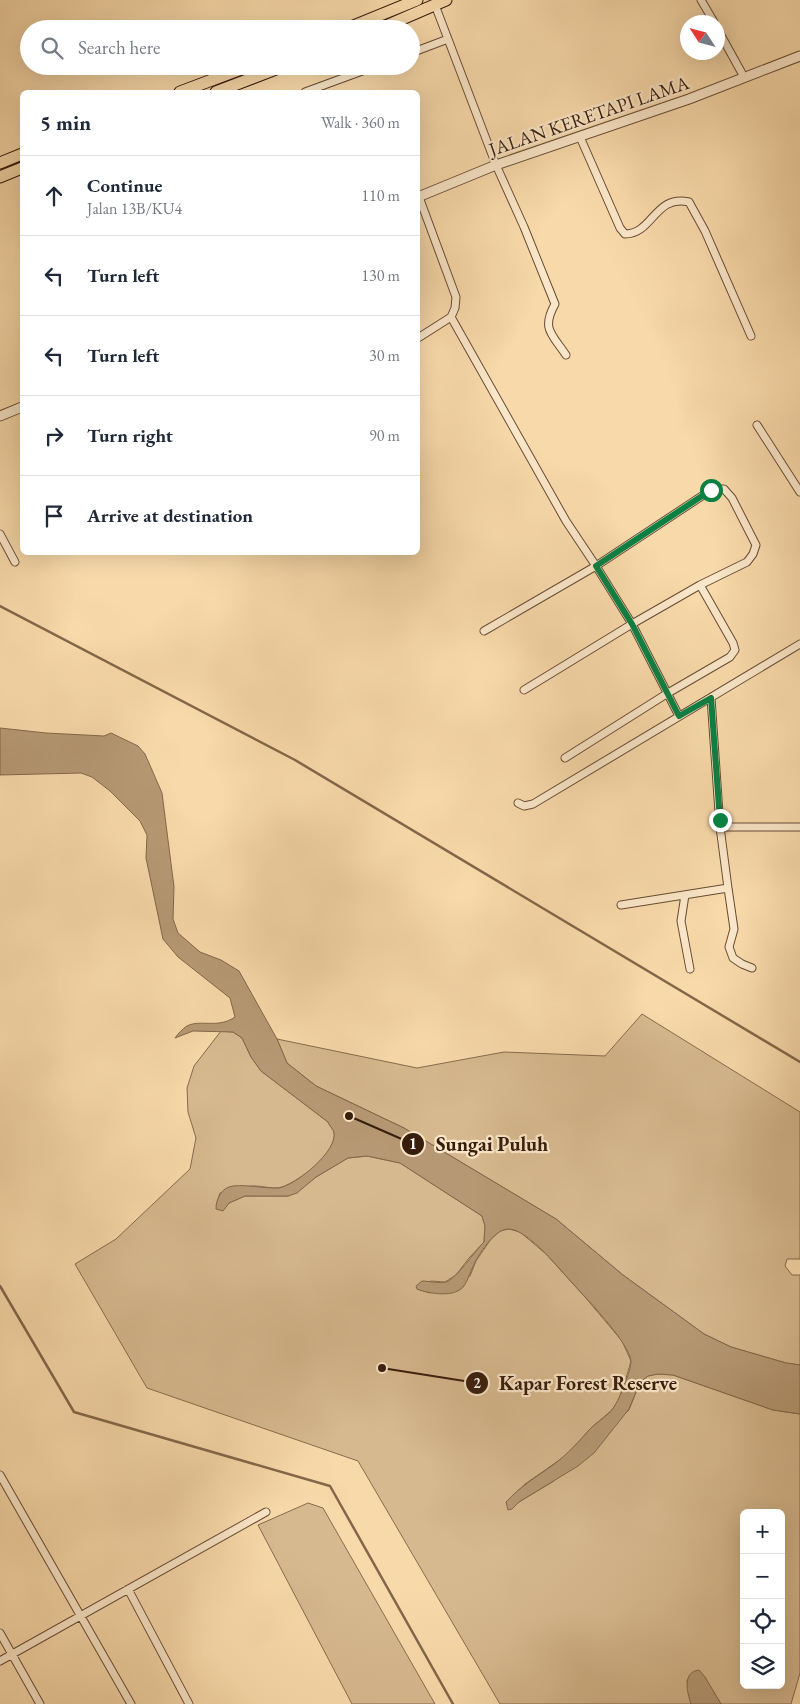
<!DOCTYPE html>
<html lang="en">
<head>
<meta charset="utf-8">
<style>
  body { margin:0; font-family:"EB Garamond",serif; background:#f6f6f7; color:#1f2937 }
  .controls { position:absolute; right:15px; bottom:15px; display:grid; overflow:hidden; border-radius:8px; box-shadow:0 5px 20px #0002 }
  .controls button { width:45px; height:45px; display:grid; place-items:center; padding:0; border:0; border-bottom:1px solid #e0e1e3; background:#fff; color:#1f2937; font:25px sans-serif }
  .compass { position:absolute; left:680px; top:15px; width:45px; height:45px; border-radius:50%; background:#fff; box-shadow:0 5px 20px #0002; rotate:306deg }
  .stop { position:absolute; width:15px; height:15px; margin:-11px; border:4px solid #0b8043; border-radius:50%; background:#fff }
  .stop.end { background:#0b8043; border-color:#fff; box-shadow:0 1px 5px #0008 }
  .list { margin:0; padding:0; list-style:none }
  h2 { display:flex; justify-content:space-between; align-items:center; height:65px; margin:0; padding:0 20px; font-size:21px }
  h2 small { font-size:16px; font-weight:400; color:#747a83 }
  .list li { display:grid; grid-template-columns:32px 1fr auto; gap:15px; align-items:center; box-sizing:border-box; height:80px; padding:0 20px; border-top:1px solid #e0e1e3 }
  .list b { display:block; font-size:19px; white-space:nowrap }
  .list p { margin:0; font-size:16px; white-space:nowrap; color:#747a83 }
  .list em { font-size:16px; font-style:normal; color:#747a83 }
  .icon { flex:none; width:28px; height:28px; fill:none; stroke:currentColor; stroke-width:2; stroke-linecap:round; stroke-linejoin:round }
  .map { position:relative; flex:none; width:800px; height:1704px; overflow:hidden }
  .search { position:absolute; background:#fff; box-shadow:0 5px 20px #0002; left:20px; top:20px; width:400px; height:55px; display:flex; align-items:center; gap:12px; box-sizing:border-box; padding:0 18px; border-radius:28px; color:#747a83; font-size:19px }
  .panel { position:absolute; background:#fff; box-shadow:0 5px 20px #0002; left:20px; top:90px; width:400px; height:465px; border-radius:8px }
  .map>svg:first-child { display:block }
  .green { fill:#d7b98f; stroke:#876b4e; fill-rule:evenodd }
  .water { fill:#b69974; stroke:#83674a }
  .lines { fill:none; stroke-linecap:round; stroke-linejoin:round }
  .stream { stroke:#83674a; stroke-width:2.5 }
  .minor-casing { stroke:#674c34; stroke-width:9 }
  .tertiary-casing { stroke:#674c34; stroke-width:11 }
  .trunk-casing { stroke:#371d0c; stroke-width:13 }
  .minor { stroke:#fae6c8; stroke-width:7 }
  .tertiary { stroke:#fae6c8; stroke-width:9 }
  .trunk { stroke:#f8d9aa; stroke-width:11 }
  .route { stroke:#0b8043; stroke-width:6 }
  .labels { text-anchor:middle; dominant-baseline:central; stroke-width:4.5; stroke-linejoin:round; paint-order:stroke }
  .street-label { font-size:19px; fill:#371d0c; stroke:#fae6c8 }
  .leader { fill:none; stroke:#371d0c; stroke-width:2 }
  .callout-dot { fill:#371d0c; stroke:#fae6c8; stroke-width:2 }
  .mark-label { font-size:15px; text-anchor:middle; font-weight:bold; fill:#fff }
  .callout-label { font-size:20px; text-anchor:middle; font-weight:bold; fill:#371d0c; stroke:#fae6c8; stroke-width:4.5; stroke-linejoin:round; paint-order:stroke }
</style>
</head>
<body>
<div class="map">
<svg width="800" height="1704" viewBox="0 0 800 1704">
  <rect width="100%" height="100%" fill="#f8d9aa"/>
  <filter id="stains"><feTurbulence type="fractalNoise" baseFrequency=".004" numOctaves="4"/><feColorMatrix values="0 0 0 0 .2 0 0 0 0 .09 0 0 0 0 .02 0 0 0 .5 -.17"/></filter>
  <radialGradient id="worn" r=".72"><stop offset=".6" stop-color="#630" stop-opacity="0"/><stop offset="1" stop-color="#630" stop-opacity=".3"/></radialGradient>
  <path class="green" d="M 642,1014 L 800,1112 L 800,1259 L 787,1259 L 785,1266 L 792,1275 L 800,1275 L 800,1365 L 786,1363 L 731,1347 L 704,1334 L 623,1275 L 556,1219 L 404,1128 L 316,1086 L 287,1063 L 277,1039 L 417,1068 L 504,1052 L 605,1056 Z
    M 221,1031 L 233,1032 L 242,1038 L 251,1057 L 261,1071 L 328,1122 C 329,1125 333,1129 334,1132 C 338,1153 299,1181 282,1187 C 273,1190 261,1185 251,1186 C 241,1187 230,1191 220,1193 L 216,1206 L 223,1210 L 229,1203 L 245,1196 L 288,1196 L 297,1192 L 316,1177 L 348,1158 L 367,1156 L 400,1163 L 482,1216 L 485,1226 L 484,1242 L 469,1258 L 456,1275 L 445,1282 L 431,1281 L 417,1289 L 430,1293 L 470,1276 L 476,1261 L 491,1239 L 500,1231 L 509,1229 L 520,1232 L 546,1254 L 585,1297 L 622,1341 L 631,1361 L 624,1385 L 618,1401 L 612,1410 L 592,1427 L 568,1454 L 525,1484 L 506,1502 L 512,1509 L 519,1502 L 554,1481 L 629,1410 L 640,1382 L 648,1376 L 658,1374 L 673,1375 L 773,1410 L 800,1414 L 800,1673 L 791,1704 L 721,1704 L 713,1691 L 687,1680 L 691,1704 L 500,1704 L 358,1461 L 147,1388 L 75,1264 L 116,1239 L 190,1169 L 196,1138 L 188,1112 L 187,1088 L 194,1066 ZM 744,1513 L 781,1513 L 781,1685 L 744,1685 Z
    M 308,1503 L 323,1508 L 435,1704 L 352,1704 L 258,1525 Z"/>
  <path class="water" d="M 0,728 L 46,733 L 104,736 L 111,733 L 138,746 L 145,754 L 162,793 L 174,887 L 173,919 L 178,933 L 200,952 L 221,960 L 239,971 L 277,1039 L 287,1063 L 316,1086 L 404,1128 L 556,1219 L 623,1275 L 704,1334 L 731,1347 L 786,1363 L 800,1365 L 800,1414 L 773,1410 L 673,1375 L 658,1374 L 648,1376 L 640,1382 L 629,1409 L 594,1453 L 578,1466 L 519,1502 L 512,1509 L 508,1510 L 506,1502 C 522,1485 535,1478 553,1465 C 568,1454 579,1441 591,1428 C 598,1421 608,1416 614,1407 C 619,1399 623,1389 626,1380 C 628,1375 631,1367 631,1361 C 629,1343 588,1300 574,1285 C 561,1271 529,1230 509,1229 C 496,1228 481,1251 475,1262 C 471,1270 469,1278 464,1286 C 455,1298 430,1294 417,1289 L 416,1286 L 422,1281 C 429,1281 440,1284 446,1282 C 457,1278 474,1252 484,1242 L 485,1226 L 482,1216 L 400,1163 L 367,1156 L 348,1158 L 316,1177 L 297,1193 L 288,1196 L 245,1196 L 229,1203 L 223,1211 L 216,1209 C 216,1201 220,1190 229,1187 C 240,1183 266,1189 279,1188 C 296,1185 338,1151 334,1132 C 333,1129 329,1125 328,1122 L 261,1071 L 251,1057 L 242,1038 L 233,1032 L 193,1031 L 175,1038 C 178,1034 182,1029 187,1026 C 200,1019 218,1029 235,1017 L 230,998 L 178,957 L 163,939 L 146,858 L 147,835 L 140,821 L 110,791 L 92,777 L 81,773 L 0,775 Z
    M 699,1670 L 705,1677 L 721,1704 L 691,1704 C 687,1692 682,1672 699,1670 Z"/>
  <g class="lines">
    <path class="stream" d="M 0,606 L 295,760 L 800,1062
      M 0,1286 L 74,1412 L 330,1486 L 453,1704"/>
    <defs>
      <path id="minor" d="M 701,0 L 714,22
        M 435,5 L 496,165 L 524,227 L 555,304 C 541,329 552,334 566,355
        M 718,30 L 744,77
        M 411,53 L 448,39
        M 305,92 L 376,66
        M 580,137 L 620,228 L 625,234 C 653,234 655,194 689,202 L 705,231 L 751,336
        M 419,197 L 456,297 L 455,308 L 451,317 L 566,521 L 596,566 L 632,624 L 679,716
        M 418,338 L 451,317
        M 757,425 L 800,492
        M 0,534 L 15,562
        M 484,631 L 596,566 L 711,490 L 724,489 L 732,498 L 756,545 L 753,554 L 747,562 L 700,585 L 632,624 L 524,690
        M 565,758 L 668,693 L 730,657 L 735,650 L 733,643 L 700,585
        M 518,803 L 524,806 L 533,804 L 800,644
        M 720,827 L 800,827
        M 728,888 L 734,929 L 729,947 L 733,958 L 742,964 L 752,968
        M 685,895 L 681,921 L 690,969
        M 621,905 L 728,888 L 720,827 L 711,698
        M 0,1475 L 131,1704
        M 128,1589 L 189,1704
        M 0,1633 L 40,1704
        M 0,1661 L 266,1512"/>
      <path id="tertiary" d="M 418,197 L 496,165 L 689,99 L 800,56
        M 0,416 L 22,407"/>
      <path id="trunk" d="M 346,29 L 417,0
        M 379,29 L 446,0
        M 180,92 L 249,66
        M 216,92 L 284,66
        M 0,163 L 22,154
        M 0,177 L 22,168"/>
    </defs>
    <use href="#minor" class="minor-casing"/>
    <use href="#tertiary" class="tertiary-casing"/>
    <use href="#trunk" class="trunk-casing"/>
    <use href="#minor" class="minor"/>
    <use href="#tertiary" class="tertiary"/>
    <use href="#trunk" class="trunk"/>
  </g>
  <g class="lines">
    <path class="route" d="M 711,490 L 596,566 L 632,624 L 679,716 L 711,698 L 720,820"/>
  </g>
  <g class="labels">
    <g class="street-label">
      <text transform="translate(589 116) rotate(-19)">JALAN KERETAPI LAMA</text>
    </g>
  </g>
  <path class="leader" d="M349 1116L413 1144M382 1368L477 1383"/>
  <g class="callout-dot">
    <circle cx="349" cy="1116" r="5"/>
    <circle cx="382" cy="1368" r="5"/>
    <circle cx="413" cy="1144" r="12"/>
    <circle cx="477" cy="1383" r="12"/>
  </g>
  <g class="mark-label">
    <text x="413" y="1149">1</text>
    <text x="477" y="1388">2</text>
  </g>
  <g class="callout-label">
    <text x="492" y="1151">Sungai Puluh</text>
    <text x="588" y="1390">Kapar Forest Reserve</text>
  </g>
  <rect width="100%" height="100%" filter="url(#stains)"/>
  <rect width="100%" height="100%" fill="url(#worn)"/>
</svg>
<div class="controls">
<button>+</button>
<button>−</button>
<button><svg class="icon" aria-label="locate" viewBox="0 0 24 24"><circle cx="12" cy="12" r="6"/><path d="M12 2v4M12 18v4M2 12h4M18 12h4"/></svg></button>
<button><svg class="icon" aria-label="layers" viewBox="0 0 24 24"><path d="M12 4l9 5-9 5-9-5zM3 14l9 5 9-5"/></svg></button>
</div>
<svg class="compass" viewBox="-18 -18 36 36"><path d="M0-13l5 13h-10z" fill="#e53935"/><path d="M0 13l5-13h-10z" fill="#747a83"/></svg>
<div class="stop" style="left:711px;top:490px"></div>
<div class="stop end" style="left:720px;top:820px"></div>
<div class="search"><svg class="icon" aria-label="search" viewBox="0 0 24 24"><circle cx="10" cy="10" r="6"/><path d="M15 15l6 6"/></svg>Search here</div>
<section class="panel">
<h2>5 min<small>Walk · 360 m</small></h2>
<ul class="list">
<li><svg class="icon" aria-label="ahead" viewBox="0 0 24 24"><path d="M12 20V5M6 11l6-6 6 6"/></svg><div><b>Continue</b><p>Jalan 13B/KU4</p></div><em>110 m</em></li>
<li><svg class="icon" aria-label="left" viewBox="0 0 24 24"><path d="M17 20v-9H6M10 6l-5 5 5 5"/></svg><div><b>Turn left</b></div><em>130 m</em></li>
<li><svg class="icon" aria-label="left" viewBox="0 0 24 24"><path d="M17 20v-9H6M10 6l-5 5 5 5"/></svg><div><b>Turn left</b></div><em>30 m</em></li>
<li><svg class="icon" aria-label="right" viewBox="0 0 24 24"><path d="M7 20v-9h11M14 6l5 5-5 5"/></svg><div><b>Turn right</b></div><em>90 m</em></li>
<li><svg class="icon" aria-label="arrive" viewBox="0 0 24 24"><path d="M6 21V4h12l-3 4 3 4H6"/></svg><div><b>Arrive at destination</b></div></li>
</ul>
</section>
</div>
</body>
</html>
